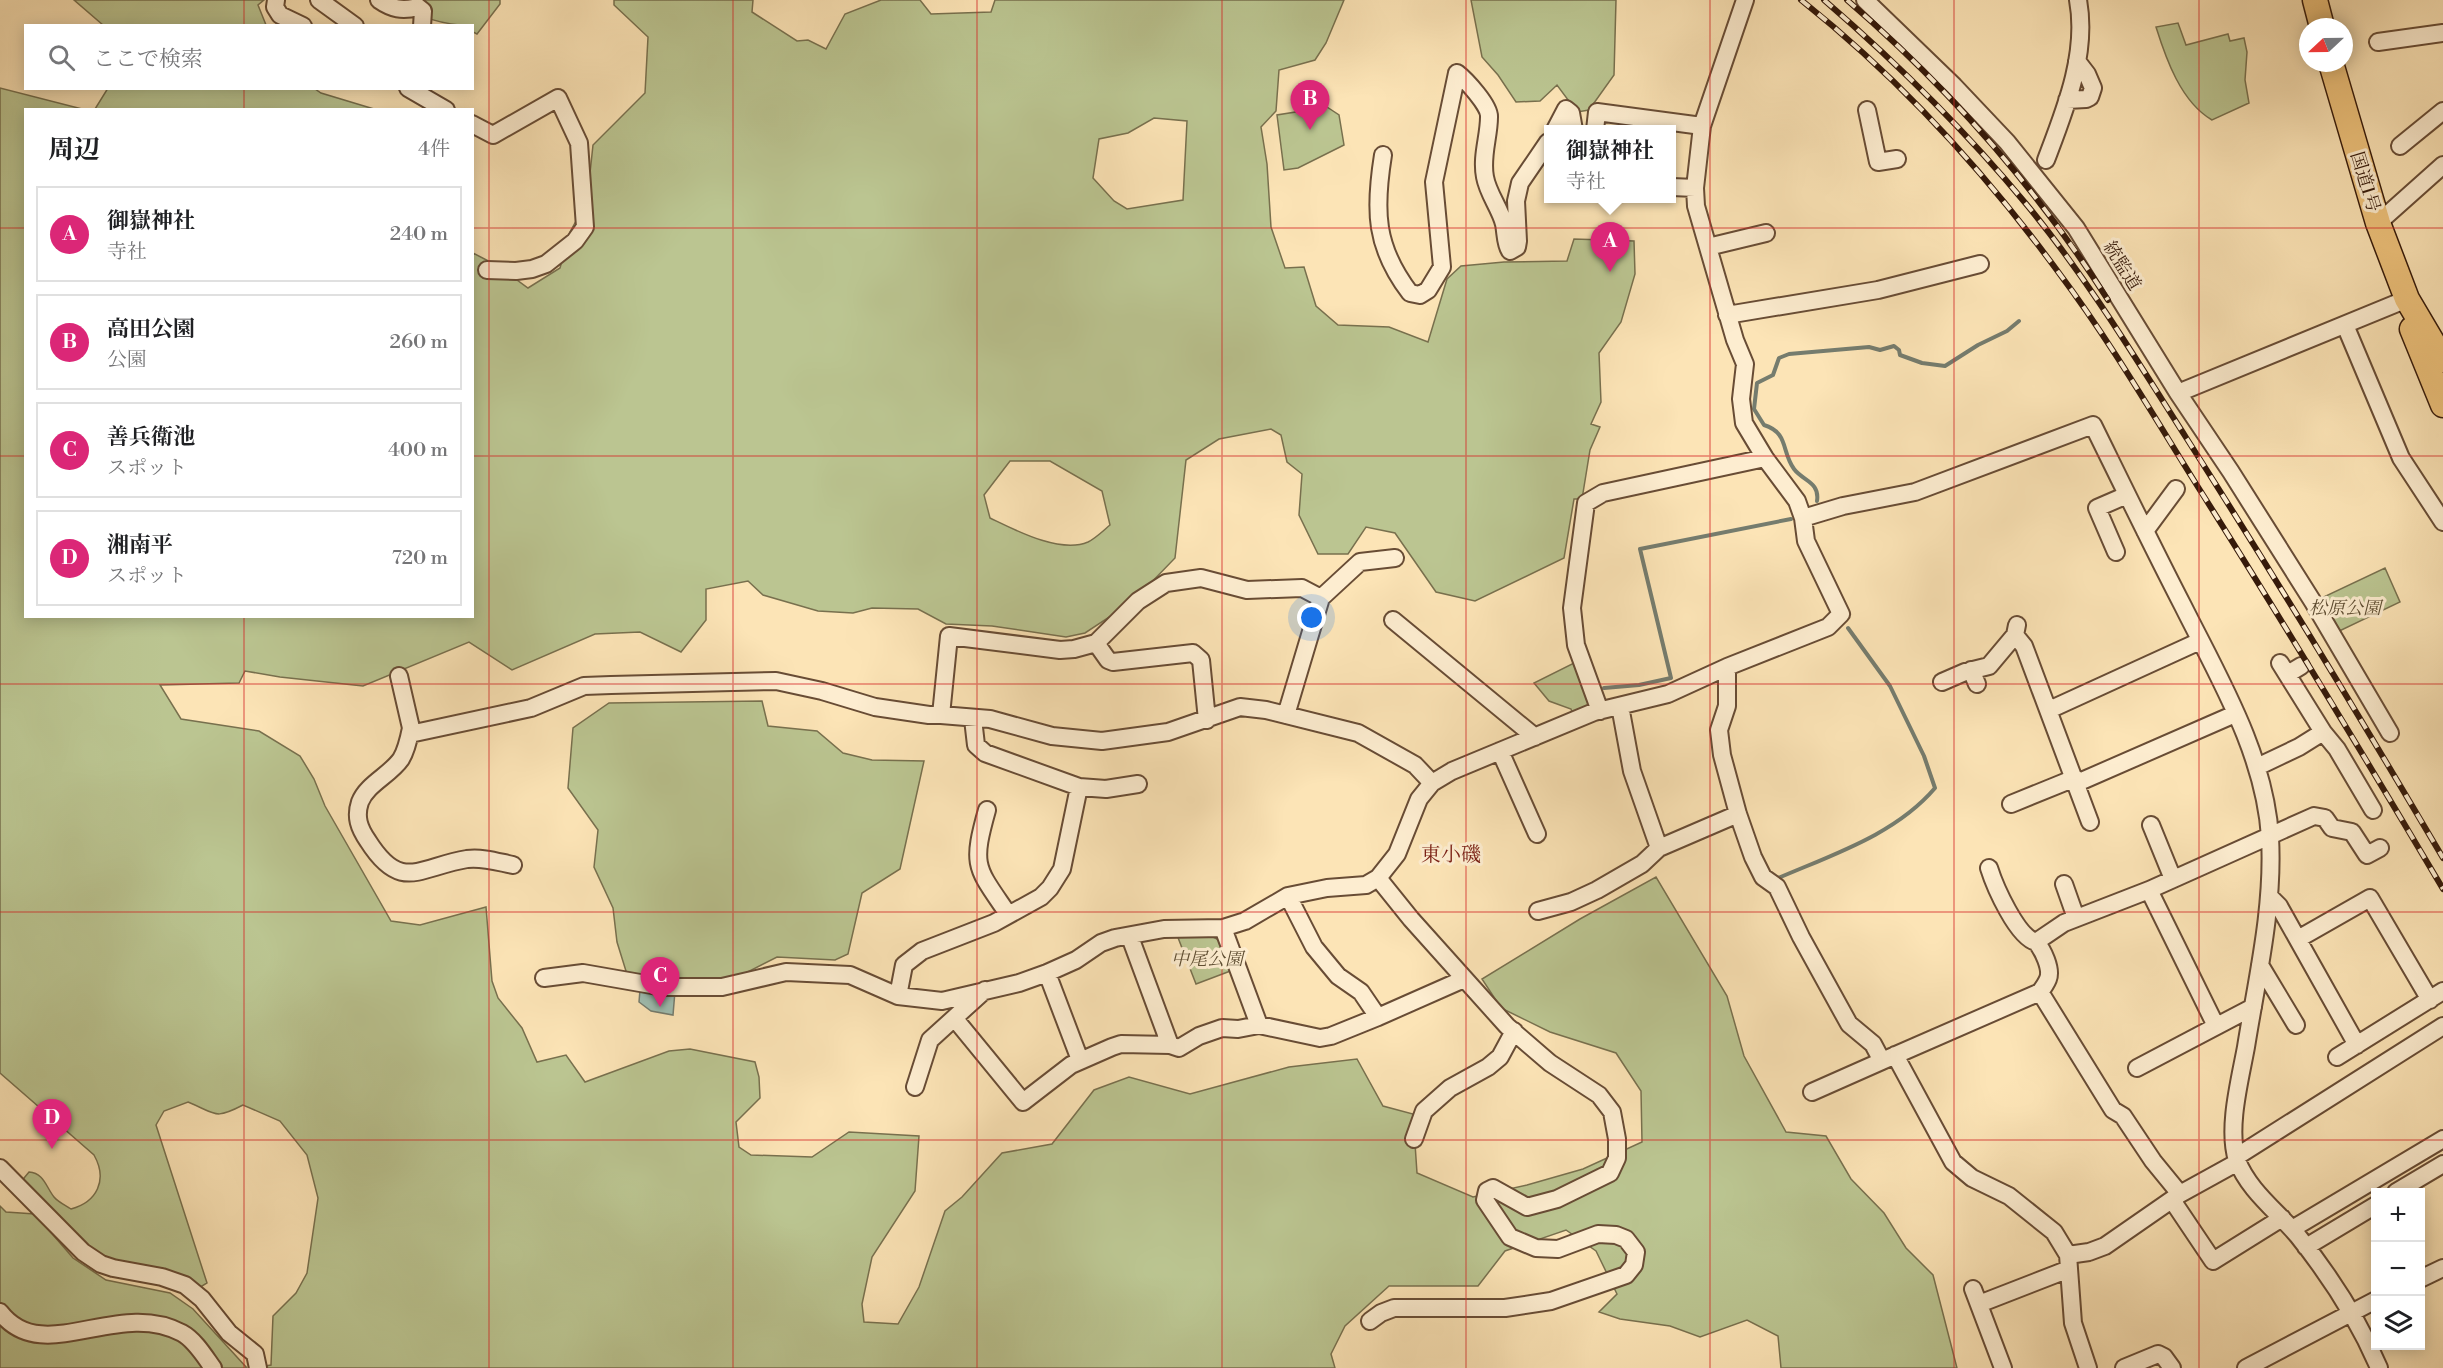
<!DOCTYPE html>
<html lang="ja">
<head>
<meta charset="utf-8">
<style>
  body { margin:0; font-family:"Libre Bodoni","Noto Serif JP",serif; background:#f6f6f6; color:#202124 }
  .controls { position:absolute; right:18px; bottom:18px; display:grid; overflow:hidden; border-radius:0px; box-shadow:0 3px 15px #0003 }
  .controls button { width:54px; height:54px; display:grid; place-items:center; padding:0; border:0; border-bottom:2px solid #e0e0e0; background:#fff; color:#202124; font:30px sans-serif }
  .compass { position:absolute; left:2299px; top:18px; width:54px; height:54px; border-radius:50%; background:#fff; box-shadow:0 3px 15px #0003; rotate:248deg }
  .you { position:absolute; left:1312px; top:618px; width:21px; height:21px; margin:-15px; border:4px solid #fff; border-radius:50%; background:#1a73e8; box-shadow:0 0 0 9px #1a73e833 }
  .badge { display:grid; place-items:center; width:39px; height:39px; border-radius:50%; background:#db2777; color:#fff; font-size:20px; font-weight:700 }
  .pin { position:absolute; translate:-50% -50px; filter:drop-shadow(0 2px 3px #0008) }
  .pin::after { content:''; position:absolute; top:32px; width:21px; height:18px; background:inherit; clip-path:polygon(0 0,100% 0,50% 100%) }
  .popup { position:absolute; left:1544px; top:125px; width:132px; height:78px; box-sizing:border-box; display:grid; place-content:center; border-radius:0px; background:#fff; filter:drop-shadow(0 2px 4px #0005); font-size:20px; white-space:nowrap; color:#757577 }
  .popup b { font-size:22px; color:#202124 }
  .popup::after { content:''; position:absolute; left:50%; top:100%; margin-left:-12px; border:12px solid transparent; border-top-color:#fff }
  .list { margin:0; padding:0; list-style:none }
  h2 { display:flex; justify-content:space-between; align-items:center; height:78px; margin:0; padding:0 24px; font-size:26px }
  h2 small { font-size:20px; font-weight:400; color:#757577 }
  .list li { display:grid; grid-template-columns:39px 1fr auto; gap:18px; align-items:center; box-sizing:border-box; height:96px; margin:0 12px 12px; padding:0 12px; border:2px solid #e0e0e0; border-radius:0px }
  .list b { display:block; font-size:22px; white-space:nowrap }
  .list p { margin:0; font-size:20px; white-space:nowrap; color:#757577 }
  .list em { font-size:20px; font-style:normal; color:#757577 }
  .icon { flex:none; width:33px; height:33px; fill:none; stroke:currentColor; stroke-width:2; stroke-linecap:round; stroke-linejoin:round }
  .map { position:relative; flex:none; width:2443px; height:1368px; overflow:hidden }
  .search { position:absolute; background:#fff; box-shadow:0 3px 15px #0003; left:24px; top:24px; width:450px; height:66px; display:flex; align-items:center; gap:15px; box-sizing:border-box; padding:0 21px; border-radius:0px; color:#757577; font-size:22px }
  .panel { position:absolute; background:#fff; box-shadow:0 3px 15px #0003; left:24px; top:108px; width:450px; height:510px; border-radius:0px }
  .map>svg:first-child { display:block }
  .green { fill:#bbc591; stroke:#78704e; stroke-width:1.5; fill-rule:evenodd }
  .water { fill:#9fbeb1; stroke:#757c6e; stroke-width:1.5 }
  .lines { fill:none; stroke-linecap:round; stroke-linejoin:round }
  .stream { stroke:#757c6e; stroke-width:4 }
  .minor-casing { stroke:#684c35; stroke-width:20 }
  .highway-casing { stroke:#361a0a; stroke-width:27 }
  .minor { stroke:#fdedd0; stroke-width:16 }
  .highway { stroke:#eec27b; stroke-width:24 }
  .rail-casing { stroke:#361a0a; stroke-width:6 }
  .rail { stroke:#fdedd0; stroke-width:4; stroke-dasharray:11; stroke-linecap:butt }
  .grid { fill:none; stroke:#d62828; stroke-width:1.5; stroke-opacity:0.55 }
  .labels { text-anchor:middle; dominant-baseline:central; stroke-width:6; stroke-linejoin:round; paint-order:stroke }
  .street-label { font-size:18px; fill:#361a0a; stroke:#fdedd0 }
  .park-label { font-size:18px; font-style:italic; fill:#5e4d32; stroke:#fdedd0 }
  .neighbourhood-label { font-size:20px; fill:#7a1f14; stroke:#fdedd0 }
</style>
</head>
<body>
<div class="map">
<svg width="2443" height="1368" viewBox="0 0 2443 1368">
  <rect width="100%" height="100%" fill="#fce4b6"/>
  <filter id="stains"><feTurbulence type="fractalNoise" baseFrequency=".00333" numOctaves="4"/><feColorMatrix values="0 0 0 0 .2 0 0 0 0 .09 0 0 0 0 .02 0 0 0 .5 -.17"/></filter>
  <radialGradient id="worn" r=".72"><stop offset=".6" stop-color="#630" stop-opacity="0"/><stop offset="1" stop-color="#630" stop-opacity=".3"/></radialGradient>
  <path class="green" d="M 74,0 L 264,0 L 258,5 L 266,25 L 103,25 Z
    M 395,0 L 500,0 L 500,4 L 477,34 L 473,32 L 472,26 C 446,25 415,18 395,0 Z
    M 614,0 L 753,0 L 752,12 L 797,41 L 808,40 L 826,49 L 845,14 L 881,0 L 920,0 L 931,14 L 991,12 L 995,0 L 1344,0 L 1326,43 L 1315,60 L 1279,70 L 1276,111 L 1261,127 L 1267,164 L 1271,227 L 1285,268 L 1304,267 L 1316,306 L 1338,325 L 1389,327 L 1428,342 L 1447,279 L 1461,266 L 1504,262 L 1567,261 L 1574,239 L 1634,241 L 1635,274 L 1621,322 L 1599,353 L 1601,402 L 1591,424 L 1600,427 L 1590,450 L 1582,499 L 1574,499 L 1564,558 L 1475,601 L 1436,592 L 1395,533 L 1366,527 L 1348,554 L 1318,554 L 1299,515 L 1302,474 L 1287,462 L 1281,435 L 1271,429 L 1219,439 L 1186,460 L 1175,558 L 1145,589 L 1114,614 L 1085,633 L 1066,637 L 992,626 L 946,624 L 918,609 L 872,608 L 853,613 L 818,611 L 763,595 L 748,581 L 706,589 L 706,620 L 681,652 L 640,632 L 595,634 L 512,670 L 469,642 L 363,686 L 280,677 L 245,671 L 239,683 L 160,685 L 181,719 L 259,731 L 300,756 L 314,779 L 325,806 L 391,921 L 420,925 L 486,907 L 492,981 L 498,998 L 522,1028 L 537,1062 L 566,1055 L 585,1082 L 669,1051 L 690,1049 L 755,1062 L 759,1077 L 760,1098 L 736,1122 L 739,1147 L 751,1155 L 812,1157 L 849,1132 L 919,1136 L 915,1191 L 872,1257 L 862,1304 L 864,1322 L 898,1324 L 919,1287 L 945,1211 L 962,1197 L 1002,1153 L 1052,1144 L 1094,1090 L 1129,1077 L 1190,1094 L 1289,1067 L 1357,1059 L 1383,1106 L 1413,1114 L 1417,1173 L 1473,1197 L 1527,1185 L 1583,1169 L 1642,1142 L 1641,1091 L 1616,1053 L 1550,1032 L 1501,1008 L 1482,979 L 1580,919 L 1656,877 L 1727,996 L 1744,1056 L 1786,1132 L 1826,1136 L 1851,1179 L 1884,1213 L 1906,1248 L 1933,1275 L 1957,1368 L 1781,1368 L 1778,1336 L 1747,1320 L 1700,1337 L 1670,1326 L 1620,1319 L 1599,1312 L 1617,1294 L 1596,1251 L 1566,1230 L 1505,1251 L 1478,1286 L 1389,1286 L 1345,1326 L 1331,1354 L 1335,1368 L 252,1368 L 271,1365 L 273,1316 L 296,1293 L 307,1273 L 318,1198 L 307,1155 L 280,1121 L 243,1105 C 214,1120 217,1114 188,1102 L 164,1111 L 156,1125 L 207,1283 L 199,1288 L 113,1263 L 88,1253 L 24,1183 L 24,1178 L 29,1172 C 44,1173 46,1187 54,1197 C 58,1202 65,1205 71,1209 C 97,1202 108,1180 94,1155 L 0,1073 L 0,88 L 82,109 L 26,110 L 26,616 L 472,616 L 473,253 L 498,266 L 528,288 L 560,268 L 570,232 L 587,201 L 593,145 L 645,93 L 648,37 L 614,5 ZM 1154,118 L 1187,121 L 1183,200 L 1127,209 L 1114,201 L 1093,178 L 1099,139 L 1128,133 ZM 1010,461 L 1050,461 L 1102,491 L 1110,525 C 1104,530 1096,538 1088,542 C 1060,554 1015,530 990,518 L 984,495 Z
    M 1471,0 L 1616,0 L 1614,75 L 1589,110 L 1577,112 L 1557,85 L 1540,101 L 1516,102 L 1498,75 L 1482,57 Z
    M 2178,23 L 2186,45 L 2228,34 L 2230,41 L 2244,38 L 2247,52 L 2245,80 L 2249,103 L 2212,120 C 2181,102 2166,59 2156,27 Z
    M 108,88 L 315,89 L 321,93 L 374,109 L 95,109 Z
    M 1327,107 L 1339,115 L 1344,145 L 1298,168 L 1284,170 L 1277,115 Z
    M 2385,568 L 2400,602 L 2331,635 L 2313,602 Z
    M 1576,662 L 1594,712 L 1575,720 L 1571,709 L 1549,701 L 1534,683 Z
    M 762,701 L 768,726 L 817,731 L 843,753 L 872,760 L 924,761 L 900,869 L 862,893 L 848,954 L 835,960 L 777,957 L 734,979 L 630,984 L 617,942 L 613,908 L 594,867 L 598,830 L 568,788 L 573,728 L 609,703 Z
    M 1177,935 L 1213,937 L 1221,941 L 1233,970 L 1196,984 Z
    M 0,1206 L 6,1212 L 35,1214 L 73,1258 L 106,1280 L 170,1293 L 193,1309 L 247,1368 L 0,1368 Z"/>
  <path class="water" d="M 640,990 L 675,991 L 673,1015 L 651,1011 L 639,1002 Z"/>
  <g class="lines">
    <path class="stream" d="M 1817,501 C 1820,482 1803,481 1794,469 C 1781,451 1789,433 1764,425 L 1754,409 L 1757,383 L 1773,375 L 1779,358 L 1789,354 L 1869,347 L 1880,350 L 1894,346 L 1899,350 L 1900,355 L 1922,363 L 1945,366 L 1978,345 L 2007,331 L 2019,321
      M 1604,688 L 1639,685 L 1671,678 L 1640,549 L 1791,519
      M 1776,879 C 1831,855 1895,835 1935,788 L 1924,756 L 1890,686 L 1848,628"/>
    <defs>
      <path id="minor" d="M 276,0 L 275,7 L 280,15 L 303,26
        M 319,0 L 355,26
        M 379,0 C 392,9 402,11 418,7 L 423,11 L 422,26
        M 1865,0 L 1954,86 L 2007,142 L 2076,228 L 2178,393 L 2231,472 L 2313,602 L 2390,733
        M 2378,42 L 2443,33
        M 1457,73 C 1466,80 1490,106 1489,117 C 1489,137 1481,156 1485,177 C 1488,194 1500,208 1504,224 C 1506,234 1505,243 1510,251 L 1517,247 L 1518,241 L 1516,201 L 1520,183 L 1548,142
        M 408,88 L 446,110
        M 2067,100 L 2086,99 L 2090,97 L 2093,88 L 2087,74 L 2077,61
        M 1867,110 L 1878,162 L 1897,159
        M 472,124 L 493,135 L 558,98 L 579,143 L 585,227 L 575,241 L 546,264 L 532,269 L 516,271 L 487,270
        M 1555,130 L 1566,109 L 1571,113 L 1574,130
        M 1595,130 L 1597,112 L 1702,126
        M 2400,146 L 2443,111
        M 1383,155 C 1374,211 1375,247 1410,293 L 1420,295 L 1428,290 L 1442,267 L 1434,182 L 1457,73
        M 2046,160 C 2065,110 2088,54 2078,0
        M 1672,187 L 1695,188
        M 2378,223 L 2443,165
        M 1708,247 L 1766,233
        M 1727,315 L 1878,290 L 1980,264
        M 2345,325 L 2401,458 L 2443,522
        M 2178,393 L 2407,299
        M 1803,518 L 1843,506 L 1915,492 L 2093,425 C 2123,486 2152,546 2183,606 C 2219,678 2265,755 2270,837 C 2274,908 2257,978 2246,1047 C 2240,1080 2227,1128 2237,1160 C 2248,1190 2278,1212 2298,1236 C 2330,1276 2359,1321 2379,1368
        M 2145,531 L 2176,489
        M 2116,552 L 2097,508 L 2127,495
        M 1393,620 L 1535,737
        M 2017,625 L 2015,635 L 2024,646 L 2090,822
        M 1096,643 L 1138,601 L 1166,583 L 1201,578 L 1247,590 L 1302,588 L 1321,598
        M 1727,667 L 1727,706 L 1719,730 L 1722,755 L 1738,814 L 1753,857 L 1763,877 L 1777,887 L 1801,937 L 1849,1024 L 1873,1044 L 1882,1061 L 2040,992
        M 1971,670 L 1977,684
        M 2288,674 L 2301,666
        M 399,676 L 411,728 C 409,738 406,751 401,759 C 390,775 367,784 360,802 C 355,817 359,828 368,841 C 401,893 419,867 467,859 C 483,857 498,862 513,865
        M 1942,682 L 1965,672 L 1989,666 L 2015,635
        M 1620,706 L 1632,771 L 1659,848
        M 2049,710 L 2200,641
        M 1600,711 L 1576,645 L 1572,608 L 1586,503 L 1603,493 L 1765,458
        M 1286,715 L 1321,598 L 1360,562 L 1395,558
        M 973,719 L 976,745 L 985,753 L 1079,787 L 1106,789 L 1138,784
        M 1207,720 L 1201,660 L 1193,653 L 1113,662 L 1108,660 L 1096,643 L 1074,649 L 1060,650 L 949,636 L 941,715 L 990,719 L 1052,736 L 1102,741 L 1168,732 L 1240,707 L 1266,710 L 1358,733 L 1415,765 L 1432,783
        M 2323,732 L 2337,749 L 2373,810
        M 410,734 L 531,708 L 584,686 L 611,685 L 776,681 L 822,691 L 875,707 L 929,715 L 941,715
        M 1500,751 L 1537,834
        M 2257,767 L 2299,747 L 2323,732 L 2280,663
        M 2077,783 L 2235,714
        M 2011,804 L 2075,778
        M 987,810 C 971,867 976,867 1008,914
        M 2151,825 L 2173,879
        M 1989,868 C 1995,887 2017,937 2036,942 L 2064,923 L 2149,890 L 2314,816 L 2325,818 L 2332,828 L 2352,832 L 2367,855 L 2380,848
        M 2064,884 L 2076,918
        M 2149,890 L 2216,1026
        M 1288,896 L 1314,947 L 1338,976 L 1361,992 L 1378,1017 L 1464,979
        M 2269,896 L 2279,906 L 2357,1045
        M 1538,911 L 1571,902 L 1597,890 L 1642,864 L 1659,848 L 1738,814
        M 1223,928 L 1259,1025
        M 1130,937 L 1170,1045
        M 2298,939 L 2370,898 L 2430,1000
        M 2036,942 C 2043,950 2052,969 2048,979 C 2046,984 2043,988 2040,992 L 2113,1110 L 2123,1116 L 2153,1161 L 2180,1194 L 2238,1162
        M 2260,965 L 2296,1025
        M 1047,973 L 1080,1060
        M 544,978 L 583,973 L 663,987 L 722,987 L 786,972 L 850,975 L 898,996 L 942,1001 L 1019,983 L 1047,973 L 1076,960 L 1101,943 L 1115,938 L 1164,929 L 1223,928 L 1245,921 L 1288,896 L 1327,888 L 1366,885 L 1378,878 L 1397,854 L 1419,799 L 1432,783 L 1452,771 L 1594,712 L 1668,694 L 1727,667 L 1828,627 L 1841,614 L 1806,541 L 1803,518 L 1797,501 L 1765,458 L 1744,423 L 1741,399 L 1745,364 L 1735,340 L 1696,206 L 1695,188 L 1702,126 L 1745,0
        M 898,996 L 904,965 L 922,951 L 994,923 L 1041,897 L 1050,888 L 1062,869 L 1079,787
        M 955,1019 L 1023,1102 L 1071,1065 L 1112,1047 L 1121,1044 L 1170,1045 L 1179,1048 L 1199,1036 L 1222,1028 L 1238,1029 L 1259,1025 L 1320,1038 L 1331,1036 L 1378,1017
        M 1895,1055 L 1953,1162 L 1972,1178 L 2009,1196 L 2054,1232 L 2068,1255 L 2089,1252 L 2105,1246 L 2180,1194
        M 2337,1057 L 2443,991
        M 2137,1068 L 2253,1007
        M 915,1087 L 930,1040 L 985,990
        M 1812,1092 L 1882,1061
        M 1414,1139 L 1424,1111 L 1450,1088 L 1488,1067 L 1500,1057 L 1514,1031
        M 2236,1157 L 2443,1026
        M 0,1168 L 83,1252 L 101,1264 L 113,1268 L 162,1277 L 185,1285 L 202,1299 L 229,1333 L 255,1354 L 258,1368
        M 2396,1192 L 2443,1164
        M 2172,1200 L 2213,1261 L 2282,1218
        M 2292,1229 L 2443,1139
        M 2306,1247 L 2376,1205
        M 2068,1255 L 2073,1323 L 2088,1368
        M 2420,1279 L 2443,1268
        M 1973,1289 L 2003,1368
        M 1979,1304 L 2069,1269
        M 0,1312 C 43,1368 117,1298 182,1333 C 195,1340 205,1357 213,1368
        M 1370,1321 L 1381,1313 L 1394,1308 L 1505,1308 L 1551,1301 L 1626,1275 L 1634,1265 L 1636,1252 L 1626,1239 L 1616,1235 L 1598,1234 L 1558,1249 L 1536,1248 L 1510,1237 L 1485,1200 L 1487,1191 L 1493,1188 L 1527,1207 L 1557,1199 L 1610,1173 L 1617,1158 L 1617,1139 L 1612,1112 L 1599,1095 L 1550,1063 L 1507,1026 L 1411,919 L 1378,878
        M 2124,1368 L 2158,1354 L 2164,1357 L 2172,1368
        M 2246,1368 L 2376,1300"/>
      <path id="highway" d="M 2315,0 L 2322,27
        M 2331,63 L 2378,223 L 2407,299 L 2443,360
        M 2412,329 L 2443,405"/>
    </defs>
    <use href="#minor" class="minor-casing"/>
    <use href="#highway" class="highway-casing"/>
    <use href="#minor" class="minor"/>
    <use href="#highway" class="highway"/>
    <defs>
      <path id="rail" d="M 1801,0 C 1899,78 1985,172 2059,273 C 2110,341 2153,415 2198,487 C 2282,620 2363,754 2443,889
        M 1824,0 C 1897,63 1965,130 2027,205 C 2087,278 2136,359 2187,439 C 2275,577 2360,717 2443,858
        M 1847,0 C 1948,87 2036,187 2108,300"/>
    </defs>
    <use href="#rail" class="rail-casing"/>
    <use href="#rail" class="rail"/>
  </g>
  <path class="grid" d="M 244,0 L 244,26M 489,0 L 489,1368M 733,0 L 733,1368M 977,0 L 977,1368M 1222,0 L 1222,1368M 1466,0 L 1466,1368M 1710,0 L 1710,1368M 1954,0 L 1954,1368M 2199,0 L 2199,1368M 244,88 L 244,110M 0,228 L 26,228M 472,228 L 2443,228M 0,456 L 26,456M 472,456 L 2443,456M 244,616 L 244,1368M 0,684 L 2443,684M 0,912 L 2443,912M 0,1140 L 2443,1140"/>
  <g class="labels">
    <g class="street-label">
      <text transform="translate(2365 182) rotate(73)">国道1号</text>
      <text transform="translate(2122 266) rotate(58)">統監道</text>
    </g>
    <g class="park-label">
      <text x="2345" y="608">松原公園</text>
      <text x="1207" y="959">中尾公園</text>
    </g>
    <g class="neighbourhood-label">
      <text x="1451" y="855">東小磯</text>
    </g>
  </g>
  <rect width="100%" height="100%" filter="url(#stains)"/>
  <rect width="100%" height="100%" fill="url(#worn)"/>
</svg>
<div class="controls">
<button>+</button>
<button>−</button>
<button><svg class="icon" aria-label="layers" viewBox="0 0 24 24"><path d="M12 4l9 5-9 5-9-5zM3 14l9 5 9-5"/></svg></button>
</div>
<svg class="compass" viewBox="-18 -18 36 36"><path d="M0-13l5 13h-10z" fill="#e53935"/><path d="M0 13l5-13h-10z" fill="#757577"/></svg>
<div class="you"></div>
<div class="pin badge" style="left:1610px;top:272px">A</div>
<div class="popup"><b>御嶽神社</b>寺社</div>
<div class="pin badge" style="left:1310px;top:130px">B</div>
<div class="pin badge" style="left:660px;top:1007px">C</div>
<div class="pin badge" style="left:52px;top:1149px">D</div>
<div class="search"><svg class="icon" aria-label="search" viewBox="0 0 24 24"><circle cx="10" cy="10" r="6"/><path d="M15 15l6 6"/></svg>ここで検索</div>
<section class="panel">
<h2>周辺<small>4件</small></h2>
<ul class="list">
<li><span class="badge">A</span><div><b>御嶽神社</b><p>寺社</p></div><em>240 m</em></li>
<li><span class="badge">B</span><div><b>高田公園</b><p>公園</p></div><em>260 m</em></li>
<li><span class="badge">C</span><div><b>善兵衛池</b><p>スポット</p></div><em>400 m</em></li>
<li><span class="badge">D</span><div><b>湘南平</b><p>スポット</p></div><em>720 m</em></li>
</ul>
</section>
</div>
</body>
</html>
